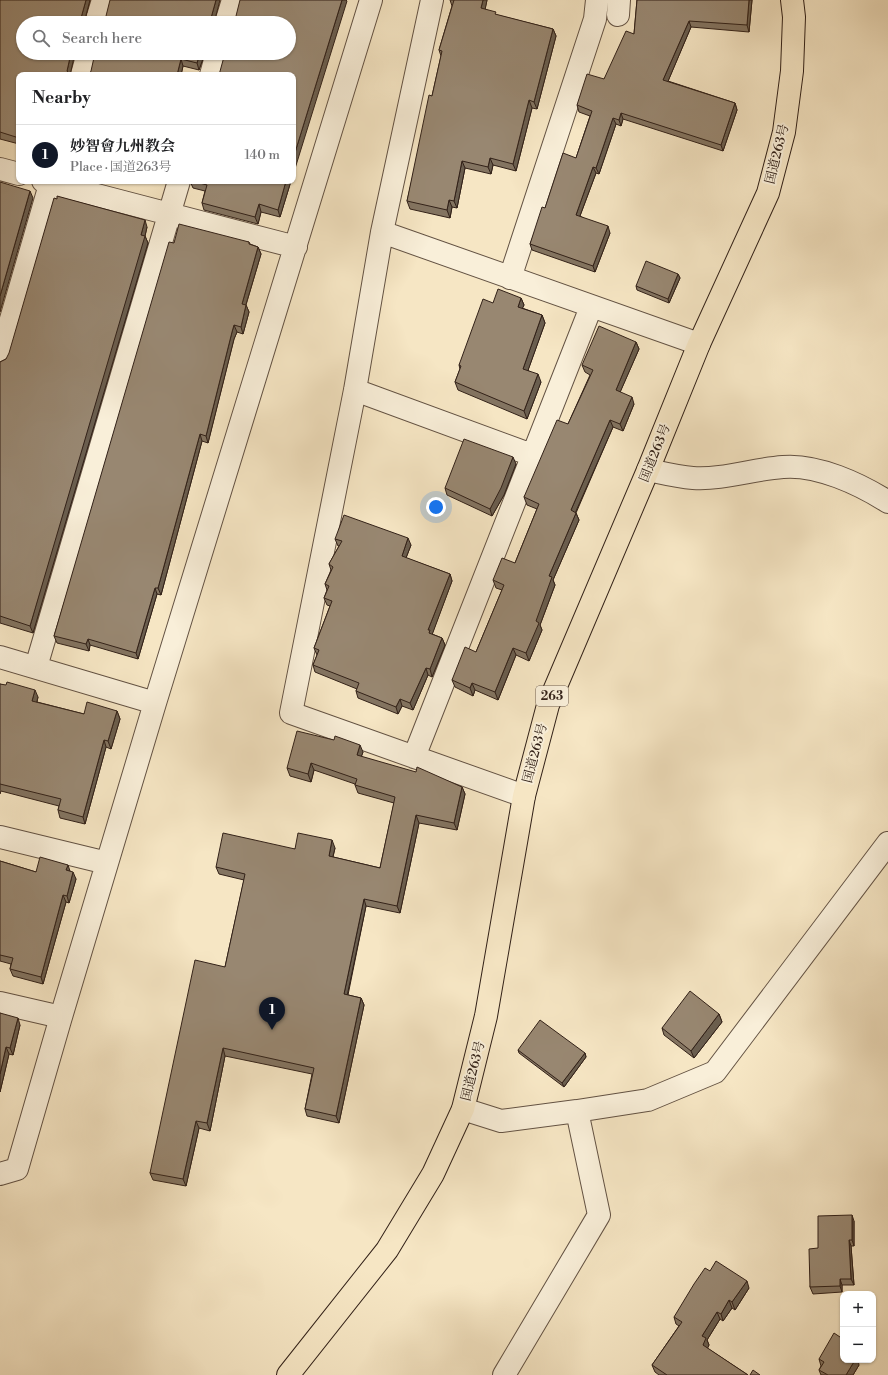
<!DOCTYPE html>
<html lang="en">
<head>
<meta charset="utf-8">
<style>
  body { margin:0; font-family:"Libre Bodoni","Noto Serif JP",serif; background:#f6f6f6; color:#202124 }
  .controls { position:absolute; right:12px; bottom:12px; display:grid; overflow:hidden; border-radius:8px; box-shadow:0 1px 3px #0004 }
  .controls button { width:36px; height:36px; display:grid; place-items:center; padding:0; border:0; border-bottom:1px solid #e0e0e0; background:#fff; color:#202124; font:20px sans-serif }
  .you { position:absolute; left:436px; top:507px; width:14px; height:14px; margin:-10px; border:3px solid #fff; border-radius:50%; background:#1a73e8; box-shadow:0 0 0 6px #1a73e833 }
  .badge { display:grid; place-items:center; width:26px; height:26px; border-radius:50%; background:#111827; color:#fff; font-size:13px; font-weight:700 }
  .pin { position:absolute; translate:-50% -33px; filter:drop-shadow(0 1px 2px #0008) }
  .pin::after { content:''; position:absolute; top:21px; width:14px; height:12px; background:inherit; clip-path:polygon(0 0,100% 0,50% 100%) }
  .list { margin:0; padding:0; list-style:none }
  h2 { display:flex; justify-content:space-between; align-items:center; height:52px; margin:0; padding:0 16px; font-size:17px }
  h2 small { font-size:13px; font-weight:400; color:#757577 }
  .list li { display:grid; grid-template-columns:26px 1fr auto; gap:12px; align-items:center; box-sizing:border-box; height:60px; padding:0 16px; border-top:1px solid #e0e0e0 }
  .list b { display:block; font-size:15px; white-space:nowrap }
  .list p { margin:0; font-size:13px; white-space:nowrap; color:#757577 }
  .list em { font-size:13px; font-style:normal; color:#757577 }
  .icon { flex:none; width:22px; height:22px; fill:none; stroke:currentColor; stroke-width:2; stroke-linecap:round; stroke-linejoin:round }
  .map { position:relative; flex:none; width:888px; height:1375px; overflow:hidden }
  .search { position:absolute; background:#fff; box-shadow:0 1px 3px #0004; left:16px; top:16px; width:280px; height:44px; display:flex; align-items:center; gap:10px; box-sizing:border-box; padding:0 14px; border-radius:22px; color:#757577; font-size:15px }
  .panel { position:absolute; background:#fff; box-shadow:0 1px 3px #0004; left:16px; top:72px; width:280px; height:112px; border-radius:8px }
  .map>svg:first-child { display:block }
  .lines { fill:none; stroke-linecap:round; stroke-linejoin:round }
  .minor-casing { stroke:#635243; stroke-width:24 }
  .trunk-casing { stroke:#322118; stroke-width:24 }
  .minor { stroke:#f9efd9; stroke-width:22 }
  .trunk { stroke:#f6e6c4; stroke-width:22 }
  .wall { fill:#837461; stroke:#322118 }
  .shaded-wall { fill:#6a5e4f; stroke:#322118 }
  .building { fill:#988771; stroke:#322118 }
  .labels { text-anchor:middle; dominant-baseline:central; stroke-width:4; stroke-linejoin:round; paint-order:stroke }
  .shield { fill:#f9efd9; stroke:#6e5f52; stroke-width:1 }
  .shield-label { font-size:12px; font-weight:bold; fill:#322118 }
  .street-label { font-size:13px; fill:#322118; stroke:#f9efd9 }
</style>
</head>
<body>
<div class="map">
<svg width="888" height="1375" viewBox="0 0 888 1375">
  <rect width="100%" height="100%" fill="#f6e6c4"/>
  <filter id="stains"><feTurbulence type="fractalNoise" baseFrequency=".005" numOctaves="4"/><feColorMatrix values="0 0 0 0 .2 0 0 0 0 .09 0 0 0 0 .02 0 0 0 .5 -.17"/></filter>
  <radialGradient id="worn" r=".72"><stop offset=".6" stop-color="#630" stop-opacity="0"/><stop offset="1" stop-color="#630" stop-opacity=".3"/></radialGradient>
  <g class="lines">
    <defs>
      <path id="minor" d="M 432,0 L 382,232 L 355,390 L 291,713 L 524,796
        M 618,15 L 619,0
        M 96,23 L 103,0
        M 226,23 L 233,0
        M 82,75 L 88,53
        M 211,75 L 217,53
        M 0,169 L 19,174
        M 43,181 L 296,247
        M 382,232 L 699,344
        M 510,278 L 595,19 L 597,0
        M 0,357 L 51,181
        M 355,390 L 532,455
        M 648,470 C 662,473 678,477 693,478 C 723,480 753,469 783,467 C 817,464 860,484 888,502
        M 0,657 L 155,703
        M 36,667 L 179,181
        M 414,757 L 591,307
        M 0,837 L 107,863
        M 0,1003 L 61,1017 L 155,703 L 371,0
        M 463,1109 L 501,1121 L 577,1111 L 648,1100 L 715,1072 L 888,843
        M 0,1174 L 17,1169 L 61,1017
        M 504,1375 L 599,1215 L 577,1111"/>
      <path id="trunk" d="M 288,1375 L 387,1250 L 433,1174 L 463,1109 L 486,1016 L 524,796 L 548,705 L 648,470 L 699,344 L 768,193 L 784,132 L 792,71 L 794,17 L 792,0"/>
    </defs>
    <use href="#minor" class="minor-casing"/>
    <use href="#trunk" class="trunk-casing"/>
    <use href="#minor" class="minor"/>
    <use href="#trunk" class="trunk"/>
  </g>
  <path class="wall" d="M 0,0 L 90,0 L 84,23 L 23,23 L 19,75 L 19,144 L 0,139 Z
    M 450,0 L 487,0 L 485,9 L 497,15 L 553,29 L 556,36 L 537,109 L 532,108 L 516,171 L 493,165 L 491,174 L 465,168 L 457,208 L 452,207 L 450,218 L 410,209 L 407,201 L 432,96 L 441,56 L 439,50 L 452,6 Z
    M 637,0 L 752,0 L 749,32 L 691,27 L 668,81 L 735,103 L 737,110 L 723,151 L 623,119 L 621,126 L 616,124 L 599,174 L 596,173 L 580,216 L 610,233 L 595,272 L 532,250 L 530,244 L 545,208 L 576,158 L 590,116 L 579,112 L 577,105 L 604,79 L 634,34 Z
    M 205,53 L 199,70 L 183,66 L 181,75 L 89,75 Z
    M 190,181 L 291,181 L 280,217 L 261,212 L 258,224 L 204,210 L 202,203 L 205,191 L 193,188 Z
    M 147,227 L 145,236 L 148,243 L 33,633 L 0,623 L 0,362 L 6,359 Z
    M 249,242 L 250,244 L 258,247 L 261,254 L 246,305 L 249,312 L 243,334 L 237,332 L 234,339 L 208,443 L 202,441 L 161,595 L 157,594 L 138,659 L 90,645 L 89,651 L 57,643 L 54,636 L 174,243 Z
    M 678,274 L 680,278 L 669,303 L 637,290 L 636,286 Z
    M 521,298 L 524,305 L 522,308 L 542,315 L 545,323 L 528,370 L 541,382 L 527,419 L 458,390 L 455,382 L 460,369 L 459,365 Z
    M 636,342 L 639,349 L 620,392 L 634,404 L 623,431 L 613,427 L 576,513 L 579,520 L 553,580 L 555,585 L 540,625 L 542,630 L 529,661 L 516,655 L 498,700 L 475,690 L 473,696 L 455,687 L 452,680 L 476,652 L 502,590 L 496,588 L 493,580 L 515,563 L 537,509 L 527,505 L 524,497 L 568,424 L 590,375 L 585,372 L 582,365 Z
    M 516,464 L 504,495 L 492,516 L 447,495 L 445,488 Z
    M 335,539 L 411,545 L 406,558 L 450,574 L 452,581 L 432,634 L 442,638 L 445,645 L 432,677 L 428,675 L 413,710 L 402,706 L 398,714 L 358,698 L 356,691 L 357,689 L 315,672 L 313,665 L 317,655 L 314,648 L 330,606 L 327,605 L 324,598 L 327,590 L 325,584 L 331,570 L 329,564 L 339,546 L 338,546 Z
    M 0,684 L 38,697 L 37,702 L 84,714 L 117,711 L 120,719 L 111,749 L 106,747 L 85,824 L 60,818 L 58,810 L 59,806 L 1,791 L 0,794 Z
    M 363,752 L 361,757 L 462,787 L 465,794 L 457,830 L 419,823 L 400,913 L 366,906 L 348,995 L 361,998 L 364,1005 L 339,1123 L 307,1116 L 305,1109 L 312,1074 L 225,1056 L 210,1131 L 199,1128 L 186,1186 L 153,1180 L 150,1173 L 225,967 L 244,880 L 219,874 L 216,867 L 295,849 L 335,848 L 333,857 L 380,868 L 394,803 L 358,793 L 355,785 L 355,784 L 314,770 L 311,782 L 290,776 L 287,768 Z
    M 0,861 L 36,872 L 70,871 L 76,879 L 69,903 L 66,902 L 43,984 L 13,976 L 10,969 L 11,964 L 0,961 Z
    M 0,1013 L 20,1025 L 13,1055 L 9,1054 L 0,1092 Z
    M 719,1014 L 722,1022 L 694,1058 L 664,1035 L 662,1028 Z
    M 518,1050 L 585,1053 L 586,1057 L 564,1087 L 519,1053 Z
    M 854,1221 L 854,1246 L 851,1246 L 854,1285 L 842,1285 L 842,1292 L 813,1294 L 810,1287 L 818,1248 Z
    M 749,1288 L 735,1310 L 732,1308 L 723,1321 L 720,1319 L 707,1340 L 709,1345 L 707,1348 L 748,1375 L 659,1375 L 655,1372 L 652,1365 L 679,1326 L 676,1324 L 674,1317 Z
    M 819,1359 L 859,1365 L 853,1375 L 821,1375 L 819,1370 L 821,1366 Z"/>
  <path class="shaded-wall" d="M 86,0 L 90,0 L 84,23 L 83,23 L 81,18 Z
    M 216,0 L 220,0 L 214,23 L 213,23 L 211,18 Z
    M 342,0 L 346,0 L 347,1 L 293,175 L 293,159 Z
    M 483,0 L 487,0 L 484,15 L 481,8 Z
    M 749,0 L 752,0 L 749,32 L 747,25 Z
    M 689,21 L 691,27 L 666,86 L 663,80 Z
    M 553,29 L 556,36 L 537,109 L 534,102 Z
    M 71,53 L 75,53 L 70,75 L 69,75 L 67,71 Z
    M 200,53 L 205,53 L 199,70 L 197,63 Z
    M 181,59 L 183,66 L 181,75 L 177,75 Z
    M 529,100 L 532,108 L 516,171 L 513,164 Z
    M 735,103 L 737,110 L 723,151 L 721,145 Z
    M 621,113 L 623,119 L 621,126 L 619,120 Z
    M 613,118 L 616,124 L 599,174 L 596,168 Z
    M 490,158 L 493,165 L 491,174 L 488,167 Z
    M 462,161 L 465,168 L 457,208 L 454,201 Z
    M 593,167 L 596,173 L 578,221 L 576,215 Z
    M 286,181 L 291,181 L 280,217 L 278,210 Z
    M 30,191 L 33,198 L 0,312 L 0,296 Z
    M 449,200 L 452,207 L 450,218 L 447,210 Z
    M 259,204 L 261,212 L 258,224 L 255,217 Z
    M 145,220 L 147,227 L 145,236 L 148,243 L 33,633 L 30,626 L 141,235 Z
    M 608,226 L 610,233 L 595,272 L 593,266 Z
    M 258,247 L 261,254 L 244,311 L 242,304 Z
    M 678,274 L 680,278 L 669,303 L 668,299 Z
    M 521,298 L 524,305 L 520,314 L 518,307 Z
    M 246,305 L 249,312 L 243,334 L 241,327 Z
    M 542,315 L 545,323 L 526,376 L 523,369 Z
    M 234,325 L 237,332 L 234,339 L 208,443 L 206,436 L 232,332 Z
    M 636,342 L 639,349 L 618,397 L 616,390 Z
    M 538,374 L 541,382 L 527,419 L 524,411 Z
    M 632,397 L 634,404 L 623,431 L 620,424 Z
    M 610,420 L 613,427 L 573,518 L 571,510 Z
    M 200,434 L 202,441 L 161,595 L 158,588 Z
    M 513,457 L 516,464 L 504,495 L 492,516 L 490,509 Z
    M 576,513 L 579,520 L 553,580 L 555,585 L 540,625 L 542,630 L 529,661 L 526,653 L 549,576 Z
    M 408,538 L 411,545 L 404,563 L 402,556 Z
    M 450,574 L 452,581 L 432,635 L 432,640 L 428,630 Z
    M 155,588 L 157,594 L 138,659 L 136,653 Z
    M 442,638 L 445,645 L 432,677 L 430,669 Z
    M 88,639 L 90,645 L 89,651 L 86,644 Z
    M 513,648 L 516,655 L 498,700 L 495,692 Z
    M 426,668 L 428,675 L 413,710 L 410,703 Z
    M 472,683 L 475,690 L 473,696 L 470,688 Z
    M 35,690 L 38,697 L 35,709 L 32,701 Z
    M 400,699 L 402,706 L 398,714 L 396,707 Z
    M 117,711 L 120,719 L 111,749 L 108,741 Z
    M 104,740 L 106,747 L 85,824 L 83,817 Z
    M 360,745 L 363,752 L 359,763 L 357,755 Z
    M 311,763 L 314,770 L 311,782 L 308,774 Z
    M 462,787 L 465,794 L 457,830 L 454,823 Z
    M 416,815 L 419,823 L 400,913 L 397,906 Z
    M 332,840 L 335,848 L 331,864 L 329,856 Z
    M 68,865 L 70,871 L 66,870 Z
    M 73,872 L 76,879 L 69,903 L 67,896 Z
    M 63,895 L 66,902 L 43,984 L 41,977 Z
    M 364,899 L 366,906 L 346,1001 L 344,994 Z
    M 361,998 L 364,1005 L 339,1123 L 336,1116 Z
    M 719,1014 L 722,1022 L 694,1058 L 691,1051 Z
    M 18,1018 L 20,1025 L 13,1055 L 10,1048 Z
    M 6,1047 L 9,1054 L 0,1092 L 0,1074 Z
    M 223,1048 L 225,1056 L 210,1131 L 207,1123 Z
    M 585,1053 L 586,1057 L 564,1087 L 562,1083 Z
    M 196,1121 L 199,1128 L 186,1186 L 183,1179 Z
    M 852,1215 L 854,1221 L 854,1246 L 852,1240 Z
    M 849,1240 L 851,1246 L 854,1285 L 851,1279 Z
    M 840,1279 L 842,1285 L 842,1292 L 840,1286 Z
    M 747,1281 L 749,1288 L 735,1310 L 732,1302 Z
    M 729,1300 L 732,1308 L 723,1321 L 721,1314 Z
    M 717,1312 L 720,1319 L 707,1340 L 709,1345 L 706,1352 L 703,1345 L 702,1336 Z
    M 855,1360 L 858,1360 L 859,1365 L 853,1375 L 846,1375 Z"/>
  <path class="building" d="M 0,0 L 86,0 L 81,18 L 84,23 L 23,23 L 23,53 L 71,53 L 67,71 L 70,75 L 19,75 L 19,138 L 0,132 Z
    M 110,0 L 216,0 L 211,18 L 214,23 L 103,23 L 105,20 Z
    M 240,0 L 342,0 L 293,159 L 293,75 L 219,75 L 225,53 L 289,53 L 289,23 L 233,23 L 235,20 Z
    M 454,0 L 483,0 L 481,8 L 496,12 L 495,14 L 553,29 L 534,102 L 529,100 L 513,164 L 490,158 L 488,167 L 462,161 L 454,201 L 449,200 L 447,210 L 407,201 L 429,95 L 432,96 L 442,51 L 439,50 Z
    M 637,0 L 749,0 L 747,25 L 689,21 L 663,80 L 735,103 L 721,145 L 621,113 L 619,120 L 613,118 L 596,168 L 593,167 L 576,215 L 608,226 L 593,266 L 530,244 L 542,207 L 545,208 L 563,153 L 576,158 L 592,111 L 577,105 L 587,74 L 604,79 L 626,31 L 634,34 Z
    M 95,53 L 200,53 L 197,63 L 181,59 L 177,75 L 89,75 L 91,71 Z
    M 192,181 L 286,181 L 278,210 L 259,204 L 255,217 L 202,203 L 207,185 Z
    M 0,182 L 30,191 L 0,296 Z
    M 57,196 L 145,220 L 141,235 L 145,236 L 30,626 L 0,616 L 0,362 L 6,359 L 9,353 L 54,198 L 57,199 Z
    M 179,224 L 249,242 L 249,244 L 258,247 L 242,304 L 246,305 L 241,327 L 234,325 L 232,332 L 206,436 L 200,434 L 158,588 L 155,588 L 136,653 L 88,639 L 86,644 L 54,636 L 169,242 L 174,243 Z
    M 646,261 L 678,274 L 668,299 L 636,286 Z
    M 498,289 L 521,298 L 518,307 L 542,315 L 523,369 L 538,374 L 524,411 L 455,382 L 461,366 L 459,365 L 483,299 L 493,303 Z
    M 599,326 L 636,342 L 616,390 L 632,397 L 620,424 L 610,420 L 571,510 L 576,513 L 549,576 L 552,577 L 536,621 L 539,623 L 526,653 L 513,648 L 495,692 L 472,683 L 470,688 L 452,680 L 465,647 L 476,652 L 504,585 L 493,580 L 502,558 L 515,563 L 539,504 L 524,497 L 557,420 L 568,424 L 593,370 L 582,365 Z
    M 464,439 L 513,457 L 501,488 L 490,509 L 445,488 Z
    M 344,515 L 408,538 L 402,556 L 450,574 L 428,630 L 430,630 L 429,633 L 442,638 L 430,669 L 426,668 L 410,703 L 400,699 L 396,707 L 356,691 L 359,683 L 313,665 L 319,650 L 314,648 L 332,601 L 324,598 L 329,586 L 325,584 L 333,567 L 329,564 L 330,562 L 342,541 L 335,539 Z
    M 7,682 L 35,690 L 32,701 L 84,714 L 87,702 L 117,711 L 108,741 L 104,740 L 83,817 L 58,810 L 61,799 L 0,784 L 0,684 L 6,685 Z
    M 297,731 L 334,740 L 335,736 L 360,745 L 357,755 L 416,772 L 417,767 L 462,787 L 454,823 L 416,815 L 397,906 L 364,899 L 344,994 L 361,998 L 336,1116 L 305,1109 L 314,1068 L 223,1048 L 207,1123 L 196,1121 L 183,1179 L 150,1173 L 195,960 L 225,967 L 245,874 L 216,867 L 223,833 L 295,849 L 298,833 L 332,840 L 329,856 L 380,868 L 395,797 L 355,785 L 357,779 L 311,763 L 308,774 L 287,768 Z
    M 40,857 L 68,865 L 66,870 L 73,872 L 67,896 L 63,895 L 41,977 L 10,969 L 13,958 L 0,955 L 0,861 L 36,872 Z
    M 690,991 L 719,1014 L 691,1051 L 662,1028 Z
    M 0,1013 L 18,1018 L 10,1048 L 6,1047 L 0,1074 Z
    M 540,1020 L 585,1053 L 562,1083 L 518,1050 Z
    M 852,1215 L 852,1240 L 849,1240 L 851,1279 L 840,1279 L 840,1286 L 810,1287 L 809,1249 L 818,1248 L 818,1216 Z
    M 716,1261 L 747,1281 L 732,1302 L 729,1300 L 721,1314 L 717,1312 L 702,1336 L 706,1338 L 703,1345 L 748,1375 L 667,1375 L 652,1365 L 682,1322 L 674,1317 L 694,1284 L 705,1268 L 710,1271 Z
    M 834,1333 L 843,1339 L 843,1360 L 855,1360 L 846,1375 L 828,1375 L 819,1370 L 824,1362 L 819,1359 Z
    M 753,1370 L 760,1375 L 750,1375 Z"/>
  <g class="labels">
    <rect class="shield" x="536" y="686" width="32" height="20" rx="3"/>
    <g class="shield-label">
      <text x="552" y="696">263</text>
    </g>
    <g class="street-label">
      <text transform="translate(777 154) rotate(-76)">国道263号</text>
      <text transform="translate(655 453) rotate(-68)">国道263号</text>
      <text transform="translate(535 753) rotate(-75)">国道263号</text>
      <text transform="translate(473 1071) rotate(-76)">国道263号</text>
    </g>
  </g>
  <rect width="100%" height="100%" filter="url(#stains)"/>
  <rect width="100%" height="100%" fill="url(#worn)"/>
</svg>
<div class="controls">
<button>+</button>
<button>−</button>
</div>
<div class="you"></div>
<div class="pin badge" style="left:272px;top:1030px">1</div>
<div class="search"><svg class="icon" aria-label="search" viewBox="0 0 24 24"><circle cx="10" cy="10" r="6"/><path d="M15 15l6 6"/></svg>Search here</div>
<section class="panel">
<h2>Nearby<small></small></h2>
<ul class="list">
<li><span class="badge">1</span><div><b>妙智會九州教会</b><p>Place · 国道263号</p></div><em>140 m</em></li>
</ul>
</section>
</div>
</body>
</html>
